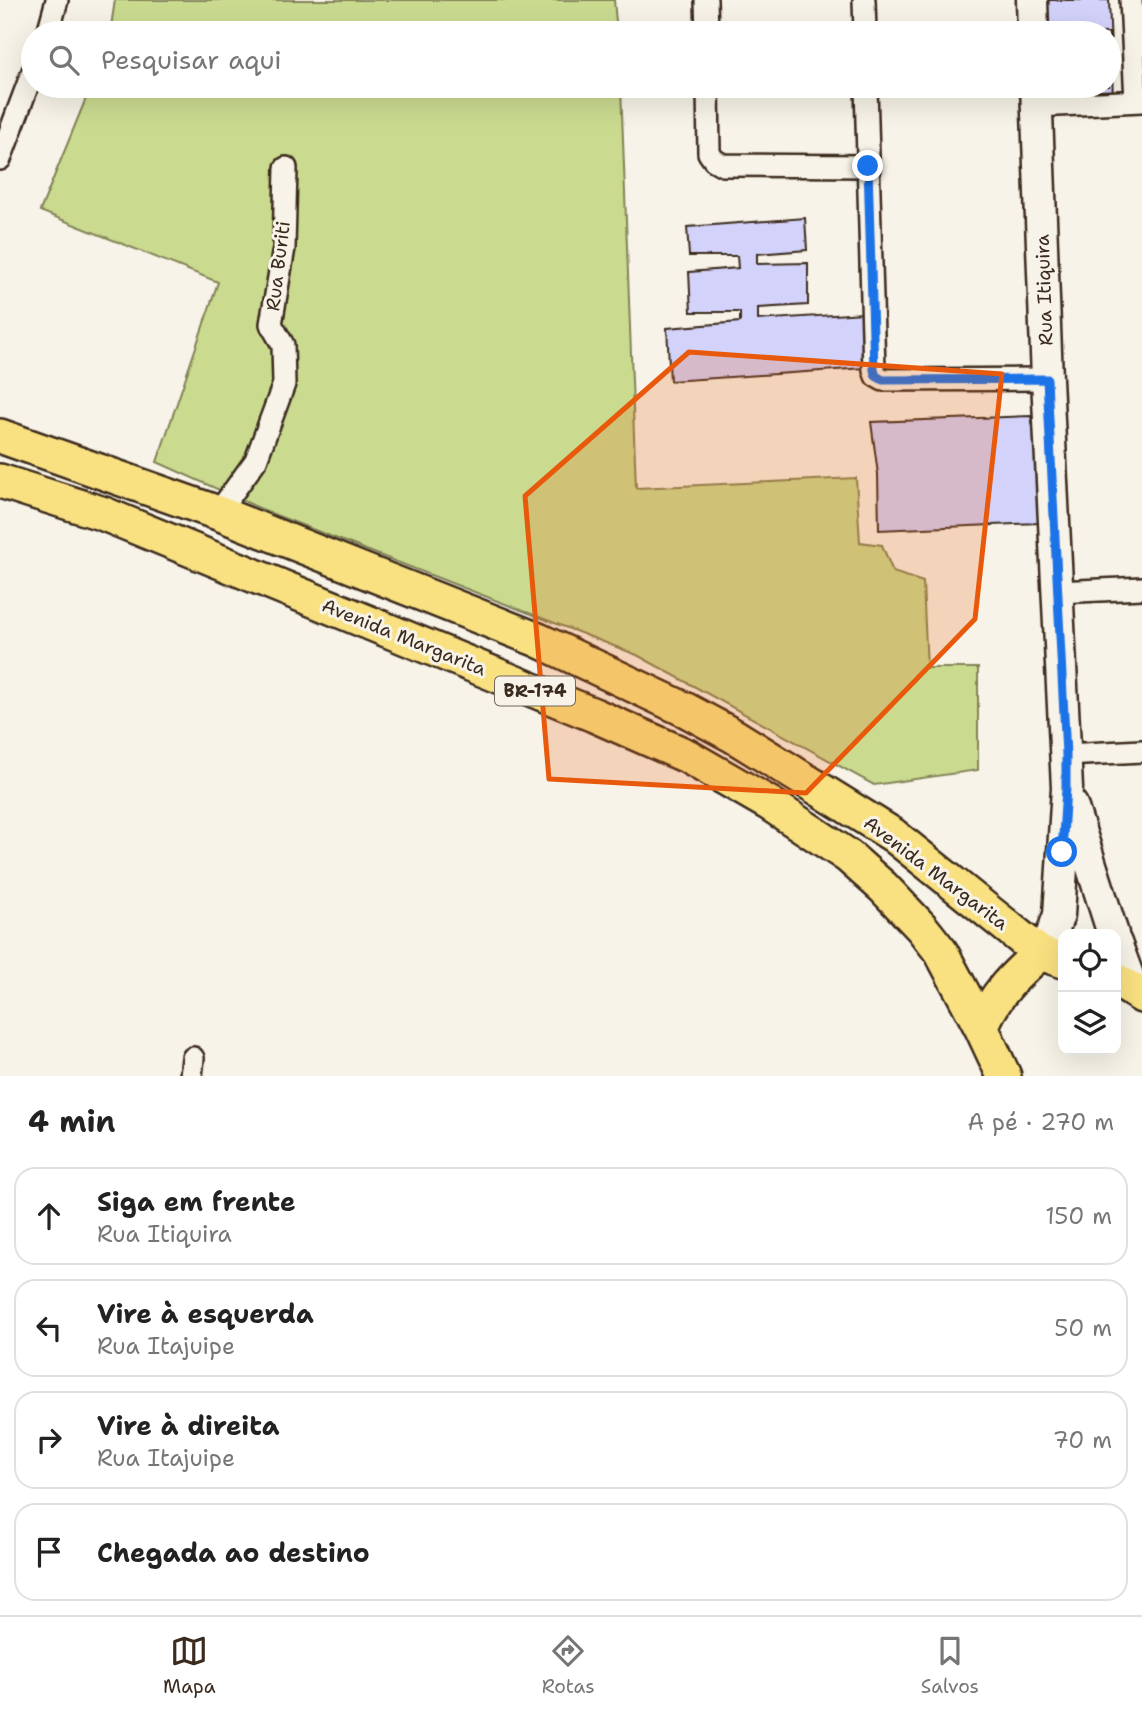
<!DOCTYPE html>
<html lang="pt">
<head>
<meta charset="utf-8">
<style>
  body { margin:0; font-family:"Shantell Sans",sans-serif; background:#f6f6f6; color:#222 }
  .controls { position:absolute; right:21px; bottom:21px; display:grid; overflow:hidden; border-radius:14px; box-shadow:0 7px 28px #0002 }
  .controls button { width:63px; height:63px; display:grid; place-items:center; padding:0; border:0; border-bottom:2px solid #e0e0e0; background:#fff; color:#222; font:35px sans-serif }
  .stop { position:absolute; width:21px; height:21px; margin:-16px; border:5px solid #1a73e8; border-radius:50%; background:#fff }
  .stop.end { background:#1a73e8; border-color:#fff; box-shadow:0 2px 7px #0008 }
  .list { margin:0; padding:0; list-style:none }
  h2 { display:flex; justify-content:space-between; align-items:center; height:91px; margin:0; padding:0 28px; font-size:30px }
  h2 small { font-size:23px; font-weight:400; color:#767676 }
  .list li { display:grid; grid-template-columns:46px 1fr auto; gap:21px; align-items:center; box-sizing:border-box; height:98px; margin:0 14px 14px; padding:0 14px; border:2px solid #e0e0e0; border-radius:21px }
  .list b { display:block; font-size:26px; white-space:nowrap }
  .list p { margin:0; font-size:23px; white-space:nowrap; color:#767676 }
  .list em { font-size:23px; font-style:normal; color:#767676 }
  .icon { flex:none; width:38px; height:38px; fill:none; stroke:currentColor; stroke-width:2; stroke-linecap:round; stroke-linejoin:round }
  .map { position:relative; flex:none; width:1142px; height:1076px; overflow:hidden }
  .search { position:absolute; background:#fff; box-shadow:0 7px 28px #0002; left:21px; right:21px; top:21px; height:77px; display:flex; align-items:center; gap:18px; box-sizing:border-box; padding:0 24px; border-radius:38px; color:#767676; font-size:26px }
  .sheet { height:539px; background:#fff }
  nav { display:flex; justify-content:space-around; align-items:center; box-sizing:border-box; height:98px; border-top:2px solid #e0e0e0; background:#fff; font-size:19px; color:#767676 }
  nav a { display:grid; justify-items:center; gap:4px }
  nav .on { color:#3b2a1e }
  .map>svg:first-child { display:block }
  .green { fill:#cadb90; stroke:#828257; stroke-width:2 }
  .building { fill:#d2d2fa; stroke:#3b2a1e; stroke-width:2 }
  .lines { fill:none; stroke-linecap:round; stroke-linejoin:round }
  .street-casing { stroke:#3b2a1e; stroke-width:26 }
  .secondary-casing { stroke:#3b2a1e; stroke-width:35 }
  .primary-casing { stroke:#3b2a1e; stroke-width:38 }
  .street { stroke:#f7f3e8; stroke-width:21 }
  .secondary { stroke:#f7f3e8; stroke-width:30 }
  .primary { stroke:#f9e181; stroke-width:33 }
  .route { stroke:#1a73e8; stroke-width:9 }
  .marked { fill:#e8590c; fill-opacity:0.2; stroke:#e8590c; stroke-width:5; stroke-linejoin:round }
  .labels { text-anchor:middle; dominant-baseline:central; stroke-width:6; stroke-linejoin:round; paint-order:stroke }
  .shield { fill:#f7f3e8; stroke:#73665b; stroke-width:2 }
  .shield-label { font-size:18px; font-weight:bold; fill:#3b2a1e }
  .street-label { font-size:19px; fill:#3b2a1e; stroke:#f7f3e8 }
</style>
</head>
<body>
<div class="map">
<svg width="1142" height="1076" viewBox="0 0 1142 1076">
  <rect width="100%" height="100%" fill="#f7f3e8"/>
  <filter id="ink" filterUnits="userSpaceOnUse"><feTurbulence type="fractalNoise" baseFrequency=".0143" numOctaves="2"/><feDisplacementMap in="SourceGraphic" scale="14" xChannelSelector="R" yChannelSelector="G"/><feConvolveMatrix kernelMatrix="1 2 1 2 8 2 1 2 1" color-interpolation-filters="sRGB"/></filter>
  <g filter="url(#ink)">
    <path class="green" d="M 115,0 L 614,0 L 617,33 L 110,33 Z
      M 91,86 L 621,86 L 636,488 L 856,478 L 860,542 L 882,545 L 893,572 L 923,582 L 927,668 L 978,668 L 978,770 L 874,785 L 637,655 L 268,512 L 157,462 L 218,282 L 40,211 Z"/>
    <path class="building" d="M 1045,0 L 1109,0 L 1113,97 L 1049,100 L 1048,86 L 1109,86 L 1109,33 L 1046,33 Z
      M 805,218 L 807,250 L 757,254 L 757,264 L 808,263 L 808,305 L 758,308 L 758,320 L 863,313 L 865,368 L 670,381 L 667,328 L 740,322 L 740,312 L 691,312 L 689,272 L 738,268 L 737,256 L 689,256 L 687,227 Z
      M 1031,416 L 1041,469 L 1039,523 L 879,530 L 878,474 L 871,422 Z"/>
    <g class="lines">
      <defs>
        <path id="street" d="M 706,0 L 707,33
          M 864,0 L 865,33
          M 1131,0 L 1136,101
          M 48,33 L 57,0
          M 708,86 L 709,153 L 714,160 L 723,165 L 868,166
          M 866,86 L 874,370 L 876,376 L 883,380 L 1047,379
          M 1037,106 L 1142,101
          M 0,159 L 33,71
          M 218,513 L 256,460 L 284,384 L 283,345 L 271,324 L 284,248 L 286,168
          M 1058,592 L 1142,588
          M 1066,755 L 1142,751
          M 191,1076 L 193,1058"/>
        <path id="secondary" d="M 1032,0 L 1033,33
          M 1036,86 L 1047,379 L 1067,788 L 1059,915 L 1051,936 L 1040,953
          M 1072,805 L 1113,934
          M 1116,943 L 1133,989"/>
        <path id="primary" d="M 0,436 L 218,513 L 538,640 L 686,710 L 734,736 L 893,835 L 1040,953 L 1063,961
          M 0,481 L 104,514 L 594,715 L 687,756 L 770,804 L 848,856 L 883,887 L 922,928 L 941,952 L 981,1027 L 1004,1076
          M 1116,980 L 1142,996
          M 981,1027 C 996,993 1013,977 1040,953"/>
      </defs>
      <use href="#street" class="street-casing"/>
      <use href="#secondary" class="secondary-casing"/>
      <use href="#primary" class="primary-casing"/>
      <use href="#street" class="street"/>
      <use href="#secondary" class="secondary"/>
      <use href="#primary" class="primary"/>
    </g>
  </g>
  <g class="lines" filter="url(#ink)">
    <path class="route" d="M 868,166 L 874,370 L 876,376 L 883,380 L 1047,379 L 1066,755 L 1066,788 L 1062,852"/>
  </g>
  <path class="marked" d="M 689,352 L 1002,374 L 975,619 L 806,793 L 549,779 L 525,496 Z"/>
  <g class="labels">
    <rect class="shield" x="495" y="676.5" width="80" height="29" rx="5"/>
    <g class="shield-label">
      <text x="535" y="691">BR-174</text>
    </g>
    <g class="street-label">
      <text transform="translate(278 266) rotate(-83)">Rua Buriti</text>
      <text transform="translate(1044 290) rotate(-92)">Rua Itiquira</text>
      <text transform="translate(404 637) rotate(22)">Avenida Margarita</text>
      <text transform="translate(936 873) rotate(37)">Avenida Margarita</text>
    </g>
  </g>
</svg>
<div class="controls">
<button><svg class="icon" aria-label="locate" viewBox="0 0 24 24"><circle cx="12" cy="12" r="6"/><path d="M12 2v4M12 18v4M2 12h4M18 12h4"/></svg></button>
<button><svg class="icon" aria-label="layers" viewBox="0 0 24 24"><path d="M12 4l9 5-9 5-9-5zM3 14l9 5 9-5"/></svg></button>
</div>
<div class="stop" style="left:1062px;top:852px"></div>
<div class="stop end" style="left:868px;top:166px"></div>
<div class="search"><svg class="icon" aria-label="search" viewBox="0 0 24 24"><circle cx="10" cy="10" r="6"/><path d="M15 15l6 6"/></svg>Pesquisar aqui</div>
</div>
<section class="sheet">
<h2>4 min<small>A pé · 270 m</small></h2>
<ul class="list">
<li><svg class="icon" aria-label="ahead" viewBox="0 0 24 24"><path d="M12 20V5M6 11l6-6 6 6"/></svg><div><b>Siga em frente</b><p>Rua Itiquira</p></div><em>150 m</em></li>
<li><svg class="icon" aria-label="left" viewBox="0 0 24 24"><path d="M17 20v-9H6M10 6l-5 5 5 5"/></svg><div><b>Vire à esquerda</b><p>Rua Itajuipe</p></div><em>50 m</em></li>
<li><svg class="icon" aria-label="right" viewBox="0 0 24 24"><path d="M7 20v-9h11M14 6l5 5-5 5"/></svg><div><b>Vire à direita</b><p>Rua Itajuipe</p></div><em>70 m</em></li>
<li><svg class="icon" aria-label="arrive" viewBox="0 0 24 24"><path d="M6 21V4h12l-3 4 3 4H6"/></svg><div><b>Chegada ao destino</b></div></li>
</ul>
</section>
<nav>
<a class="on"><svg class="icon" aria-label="map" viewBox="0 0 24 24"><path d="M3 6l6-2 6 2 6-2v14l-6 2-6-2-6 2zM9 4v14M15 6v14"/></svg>Mapa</a>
<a><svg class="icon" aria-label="directions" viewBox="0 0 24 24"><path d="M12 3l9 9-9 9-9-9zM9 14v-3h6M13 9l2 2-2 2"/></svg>Rotas</a>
<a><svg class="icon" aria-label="saved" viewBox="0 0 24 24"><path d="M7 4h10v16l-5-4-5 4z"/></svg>Salvos</a>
</nav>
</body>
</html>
